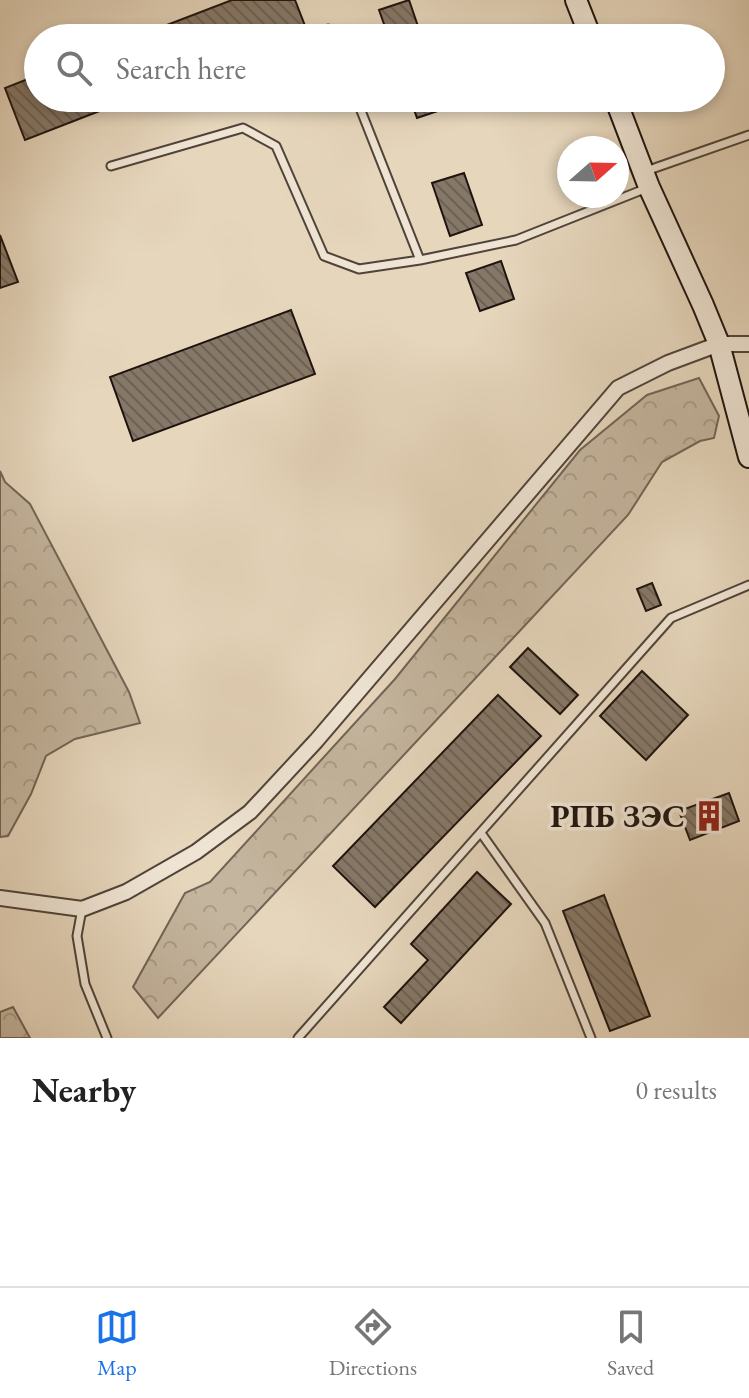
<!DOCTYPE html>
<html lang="en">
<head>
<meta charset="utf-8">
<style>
  body { margin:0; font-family:"EB Garamond",serif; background:#f6f6f6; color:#222 }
  .compass { position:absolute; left:557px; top:136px; width:72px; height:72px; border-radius:50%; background:#fff; box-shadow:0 4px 12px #0003; rotate:70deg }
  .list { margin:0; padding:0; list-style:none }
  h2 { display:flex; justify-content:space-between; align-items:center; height:104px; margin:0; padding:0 32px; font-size:34px }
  h2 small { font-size:26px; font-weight:400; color:#767676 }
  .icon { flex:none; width:44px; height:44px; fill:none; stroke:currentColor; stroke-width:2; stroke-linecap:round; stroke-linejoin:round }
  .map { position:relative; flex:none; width:749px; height:1038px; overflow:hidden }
  .search { position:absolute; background:#fff; box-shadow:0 4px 12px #0003; left:24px; right:24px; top:24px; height:88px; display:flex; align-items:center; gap:20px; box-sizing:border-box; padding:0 28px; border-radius:44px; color:#767676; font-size:30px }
  .sheet { height:248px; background:#fff }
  nav { display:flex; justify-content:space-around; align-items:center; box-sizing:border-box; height:112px; border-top:2px solid #e0e0e0; background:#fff; font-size:22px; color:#767676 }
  nav a { display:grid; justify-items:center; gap:4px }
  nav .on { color:#1a73e8 }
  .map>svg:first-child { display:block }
  .forest { fill:url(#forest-crowns); stroke:#716456; stroke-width:2 }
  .building { fill:url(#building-back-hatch); stroke:#1e130e; stroke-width:2 }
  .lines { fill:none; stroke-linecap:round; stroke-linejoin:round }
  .service-casing { stroke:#50443a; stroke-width:11 }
  .minor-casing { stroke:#50443a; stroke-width:18 }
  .secondary-casing { stroke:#1e130e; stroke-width:24 }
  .service { stroke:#efe4d3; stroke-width:7 }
  .minor { stroke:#efe4d3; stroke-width:14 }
  .secondary { stroke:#efe4d3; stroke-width:20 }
  .labels { text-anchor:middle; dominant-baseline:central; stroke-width:7; stroke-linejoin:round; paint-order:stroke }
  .poi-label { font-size:32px; font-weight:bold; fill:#1e130e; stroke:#efe4d3; text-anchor:end }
</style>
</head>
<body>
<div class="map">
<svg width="749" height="1038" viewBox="0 0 749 1038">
  <defs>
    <pattern id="forest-crowns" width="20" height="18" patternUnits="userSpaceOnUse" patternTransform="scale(2)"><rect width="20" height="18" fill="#c4b59e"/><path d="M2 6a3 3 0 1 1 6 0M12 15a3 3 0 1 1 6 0" fill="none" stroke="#a89b87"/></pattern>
    <pattern id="building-back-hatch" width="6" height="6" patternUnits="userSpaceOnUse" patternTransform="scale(2)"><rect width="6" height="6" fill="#867868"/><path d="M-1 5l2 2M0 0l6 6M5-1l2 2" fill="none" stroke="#6d6154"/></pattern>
  </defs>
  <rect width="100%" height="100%" fill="#e6d6bc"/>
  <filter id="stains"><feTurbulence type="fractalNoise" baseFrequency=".0025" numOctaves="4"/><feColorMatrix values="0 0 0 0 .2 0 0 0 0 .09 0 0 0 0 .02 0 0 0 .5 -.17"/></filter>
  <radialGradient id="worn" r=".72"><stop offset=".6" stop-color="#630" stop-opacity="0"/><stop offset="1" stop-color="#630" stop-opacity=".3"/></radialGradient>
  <path class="forest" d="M 699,378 L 719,416 L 714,438 L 700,441 L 662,462 L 628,515 L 158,1018 L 133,987 L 185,893 L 210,882 L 395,679 L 580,450 L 647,395 Z
    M 0,471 L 5,482 L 30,504 L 129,692 L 140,723 L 75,739 L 46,756 L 31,794 L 8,836 L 0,837 Z
    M 13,1007 L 30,1038 L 0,1038 L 0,1012 Z"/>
  <path class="building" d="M 232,0 L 295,0 L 307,31 L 288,38 L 133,38 Z
    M 409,0 L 422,38 L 389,38 L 379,10 Z
    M 38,75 L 38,98 L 133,98 L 25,140 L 5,88 Z
    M 410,98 L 443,98 L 447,108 L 417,118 Z
    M 464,173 L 482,225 L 450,236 L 432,183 Z
    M 0,235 L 18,282 L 0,288 Z
    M 501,261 L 514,299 L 480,311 L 466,273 Z
    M 291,310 L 315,374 L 133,441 L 110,377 Z
    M 652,583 L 661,605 L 646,611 L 637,589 Z
    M 528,648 L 578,695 L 560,714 L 510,667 Z
    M 642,671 L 688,715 L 646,760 L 600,716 Z
    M 498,695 L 541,736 L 375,907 L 333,866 Z
    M 729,793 L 739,821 L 690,840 L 679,811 Z
    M 477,872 L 511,904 L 401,1023 L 384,1007 L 428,960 L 411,944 Z
    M 604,895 L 650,1016 L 610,1031 L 563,911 Z"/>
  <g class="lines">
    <defs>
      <path id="service" d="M 328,29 L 332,38
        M 356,98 L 420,260
        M 111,166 L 243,128 L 276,146 L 324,256 L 359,269 L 420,260 L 516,240 L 647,188
        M 646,171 L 749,135
        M 481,833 L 545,923 L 591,1038
        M 82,909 L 77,936 L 85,984 L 107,1038
        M 298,1038 L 671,618 L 749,585"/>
      <path id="minor" d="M 0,898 L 82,909 L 126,892 L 196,852 L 250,812 L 316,741 L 618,388 L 668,363 L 719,344 L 749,344"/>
      <path id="secondary" d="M 576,0 L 591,38
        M 615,98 L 649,187 L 703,305 L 719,344 L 749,457"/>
    </defs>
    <use href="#service" class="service-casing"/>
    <use href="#minor" class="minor-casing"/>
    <use href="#secondary" class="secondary-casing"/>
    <use href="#service" class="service"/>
    <use href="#minor" class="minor"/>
    <use href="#secondary" class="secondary"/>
  </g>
  <defs>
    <symbol id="building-bare" viewBox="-9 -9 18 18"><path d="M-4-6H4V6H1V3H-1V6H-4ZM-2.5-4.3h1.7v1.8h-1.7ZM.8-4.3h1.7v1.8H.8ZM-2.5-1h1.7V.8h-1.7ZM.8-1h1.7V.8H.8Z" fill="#8f2418" stroke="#efe4d3" stroke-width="2.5" paint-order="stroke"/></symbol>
  </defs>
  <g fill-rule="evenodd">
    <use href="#building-bare" x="687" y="794" width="44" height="44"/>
  </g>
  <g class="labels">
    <g class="poi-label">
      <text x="685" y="816">РПБ ЗЭС</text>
    </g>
  </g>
  <rect width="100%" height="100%" filter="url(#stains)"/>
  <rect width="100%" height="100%" fill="url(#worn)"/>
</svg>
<svg class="compass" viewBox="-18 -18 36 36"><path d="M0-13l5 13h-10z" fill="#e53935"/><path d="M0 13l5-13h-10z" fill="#767676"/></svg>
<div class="search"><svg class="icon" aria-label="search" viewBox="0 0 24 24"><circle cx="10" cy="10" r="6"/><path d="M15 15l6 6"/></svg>Search here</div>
</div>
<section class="sheet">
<h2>Nearby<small>0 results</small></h2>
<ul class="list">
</ul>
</section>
<nav>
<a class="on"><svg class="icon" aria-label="map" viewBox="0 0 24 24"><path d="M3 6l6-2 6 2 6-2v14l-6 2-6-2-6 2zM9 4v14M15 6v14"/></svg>Map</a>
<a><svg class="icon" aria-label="directions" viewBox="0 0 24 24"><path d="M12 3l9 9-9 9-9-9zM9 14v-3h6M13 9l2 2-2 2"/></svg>Directions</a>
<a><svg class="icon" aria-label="saved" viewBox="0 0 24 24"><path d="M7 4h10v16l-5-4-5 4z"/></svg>Saved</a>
</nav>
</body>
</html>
